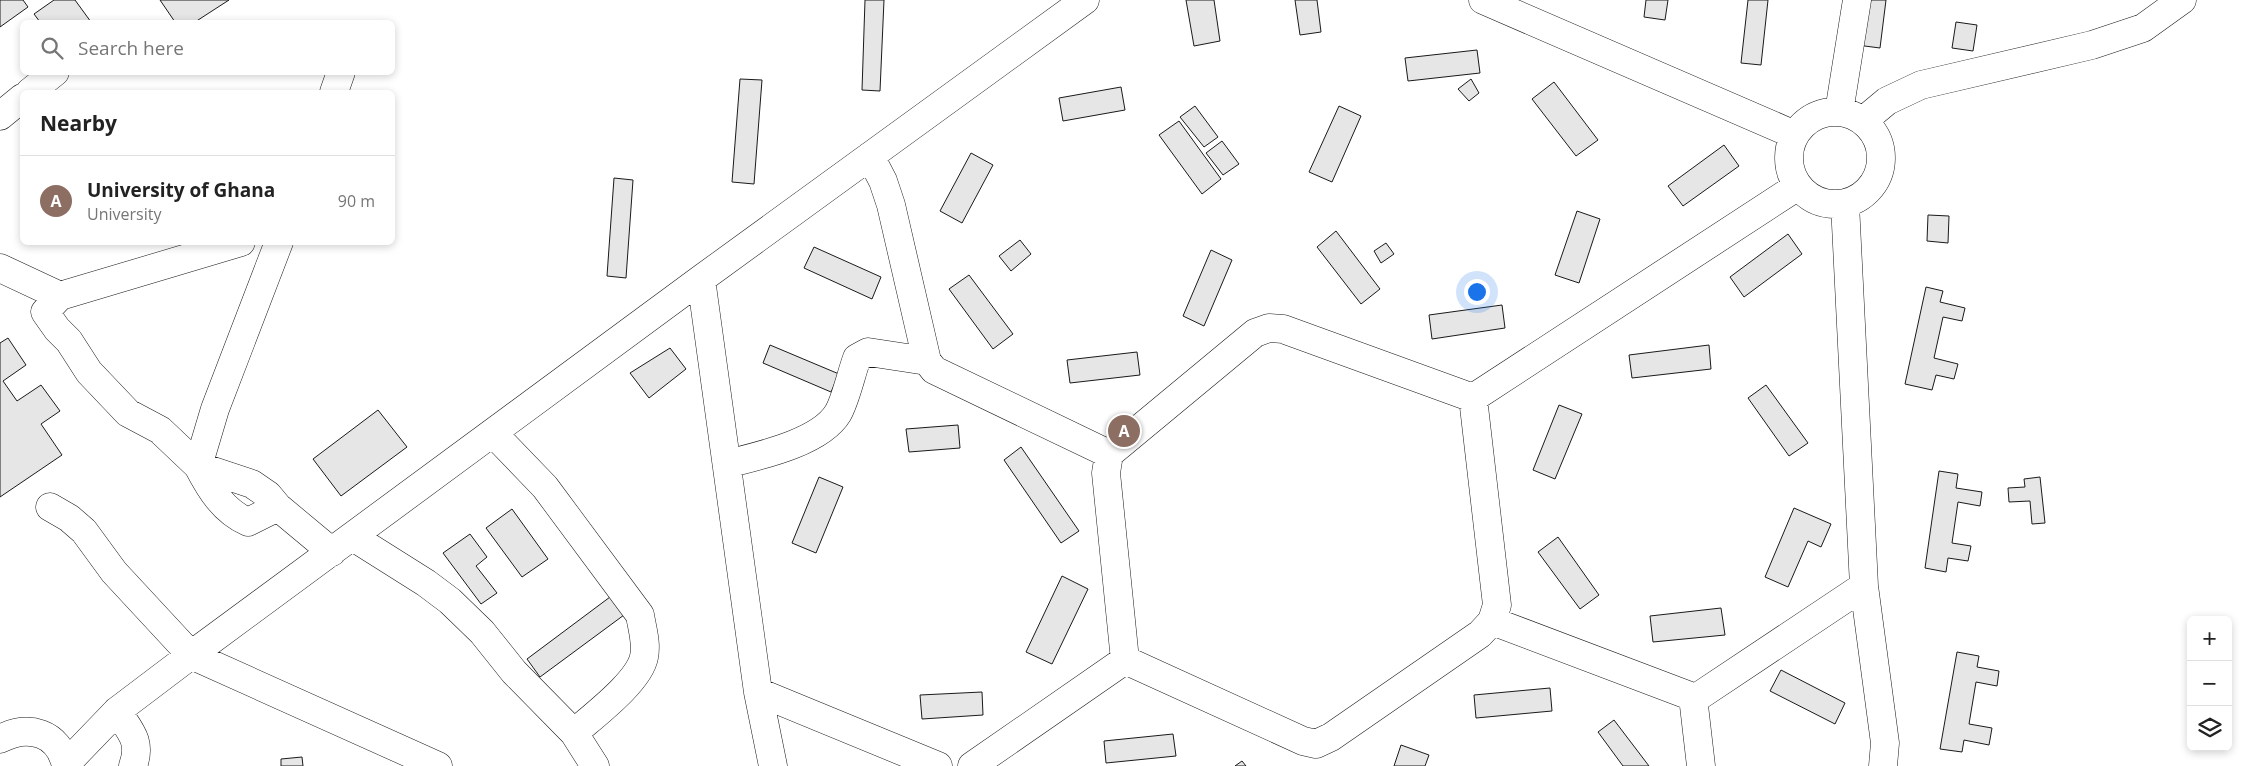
<!DOCTYPE html>
<html lang="en">
<head>
<meta charset="utf-8">
<style>
  body { margin:0; font-family:"Open Sans",sans-serif; background:#f6f6f6; color:#222 }
  .controls { position:absolute; right:15px; bottom:15px; display:grid; overflow:hidden; border-radius:8px; box-shadow:0 2px 8px #0003 }
  .controls button { width:45px; height:45px; display:grid; place-items:center; padding:0; border:0; border-bottom:1px solid #e0e0e0; background:#fff; color:#222; font:25px sans-serif }
  .you { position:absolute; left:1476px; top:291px; width:18px; height:18px; margin:-12px; border:4px solid #fff; border-radius:50%; background:#1a73e8; box-shadow:0 0 0 8px #1a73e833 }
  .badge { display:grid; place-items:center; width:32px; height:32px; border-radius:50%; background:#7c3aed; color:#fff; font-size:16px; font-weight:700 }
  .pin { position:absolute; translate:-50% -50%; border:2px solid #fff; box-shadow:0 1px 5px #0006 }
  .list { margin:0; padding:0; list-style:none }
  h2 { display:flex; justify-content:space-between; align-items:center; height:65px; margin:0; padding:0 20px; font-size:21px }
  h2 small { font-size:16px; font-weight:400; color:#767676 }
  .list li { display:grid; grid-template-columns:32px 1fr auto; gap:15px; align-items:center; box-sizing:border-box; height:90px; padding:0 20px; border-top:1px solid #e0e0e0 }
  .list b { display:block; font-size:19px; white-space:nowrap }
  .list p { margin:0; font-size:16px; white-space:nowrap; color:#767676 }
  .list em { font-size:16px; font-style:normal; color:#767676 }
  .icon { flex:none; width:28px; height:28px; fill:none; stroke:currentColor; stroke-width:2; stroke-linecap:round; stroke-linejoin:round }
  .map { position:relative; flex:none; width:2247px; height:766px; overflow:hidden }
  .search { position:absolute; background:#fff; box-shadow:0 2px 8px #0003; left:20px; top:20px; width:375px; height:55px; display:flex; align-items:center; gap:12px; box-sizing:border-box; padding:0 18px; border-radius:8px; color:#767676; font-size:19px }
  .panel { position:absolute; background:#fff; box-shadow:0 2px 8px #0003; left:20px; top:90px; width:375px; height:155px; border-radius:8px }
  .map>svg:first-child { display:block }
  .building { fill:#e6e6e6; stroke:#1a1a1a }
  .lines { fill:none; stroke-linecap:round; stroke-linejoin:round }
  .minor-casing { stroke:#1a1a1a; stroke-width:29 }
  .minor { stroke:#fff; stroke-width:28 }
</style>
</head>
<body>
<div class="map">
<svg width="2247" height="766" viewBox="0 0 2247 766">
  <rect width="100%" height="100%" fill="#fff"/>
  <path class="building" d="M 0,0 L 23,0 L 28,7 L 0,27 Z
    M 54,0 L 75,0 L 91,22 L 40,22 L 34,14 Z
    M 160,0 L 229,0 L 195,22 L 175,22 Z
    M 865,0 L 884,0 L 880,91 L 862,90 Z
    M 1186,0 L 1214,0 L 1220,41 L 1194,46 Z
    M 1295,0 L 1317,0 L 1321,32 L 1300,35 Z
    M 1646,0 L 1668,0 L 1665,20 L 1644,17 Z
    M 1748,0 L 1768,0 L 1761,65 L 1741,63 Z
    M 1863,0 L 1886,0 L 1880,48 L 1857,45 Z
    M 1956,22 L 1977,25 L 1973,51 L 1952,48 Z
    M 1477,50 L 1480,73 L 1408,81 L 1405,58 Z
    M 740,79 L 762,80 L 754,184 L 732,182 Z
    M 1471,79 L 1479,93 L 1469,101 L 1458,89 Z
    M 1554,82 L 1598,140 L 1576,156 L 1532,99 Z
    M 1121,87 L 1125,110 L 1063,121 L 1059,98 Z
    M 1195,106 L 1218,137 L 1204,147 L 1180,117 Z
    M 1339,106 L 1361,116 L 1332,182 L 1309,172 Z
    M 1179,121 L 1221,179 L 1202,194 L 1159,135 Z
    M 1222,141 L 1239,164 L 1223,175 L 1206,153 Z
    M 1724,145 L 1739,166 L 1683,206 L 1668,186 Z
    M 971,153 L 993,165 L 962,223 L 940,211 Z
    M 614,178 L 633,180 L 626,278 L 607,276 Z
    M 1577,211 L 1600,219 L 1579,283 L 1555,275 Z
    M 1928,215 L 1949,216 L 1948,243 L 1927,241 Z
    M 1336,231 L 1380,289 L 1361,304 L 1317,247 Z
    M 1788,234 L 1802,254 L 1744,297 L 1730,277 Z
    M 1020,240 L 1031,254 L 1011,271 L 999,256 Z
    M 1386,243 L 1394,254 L 1381,263 L 1374,251 Z
    M 814,247 L 881,277 L 872,299 L 804,268 Z
    M 1211,250 L 1232,260 L 1204,326 L 1183,316 Z
    M 969,275 L 1013,334 L 993,349 L 949,289 Z
    M 1926,287 L 1943,291 L 1940,302 L 1965,308 L 1962,321 L 1943,317 L 1934,358 L 1958,364 L 1954,379 L 1936,375 L 1932,390 L 1905,384 Z
    M 1502,305 L 1505,328 L 1432,339 L 1429,315 Z
    M 8,338 L 26,365 L 3,381 L 17,401 L 41,385 L 60,411 L 41,424 L 62,455 L 0,497 L 0,343 Z
    M 770,345 L 839,374 L 831,392 L 763,363 Z
    M 1709,345 L 1711,369 L 1632,378 L 1629,355 Z
    M 670,348 L 686,369 L 649,398 L 630,373 Z
    M 1137,352 L 1140,375 L 1070,383 L 1067,360 Z
    M 1766,385 L 1808,443 L 1789,456 L 1748,398 Z
    M 1559,405 L 1582,414 L 1555,479 L 1533,470 Z
    M 378,410 L 407,447 L 341,496 L 313,459 Z
    M 958,425 L 960,448 L 909,452 L 906,429 Z
    M 1021,447 L 1079,531 L 1061,543 L 1004,460 Z
    M 1939,471 L 1958,474 L 1956,488 L 1982,492 L 1980,506 L 1958,502 L 1952,543 L 1971,546 L 1968,561 L 1948,558 L 1946,572 L 1925,568 Z
    M 819,477 L 843,487 L 816,553 L 792,543 Z
    M 2040,477 L 2045,523 L 2032,524 L 2030,501 L 2009,502 L 2008,488 L 2025,487 L 2024,479 Z
    M 1794,508 L 1831,524 L 1821,547 L 1808,541 L 1788,587 L 1765,577 Z
    M 512,509 L 548,559 L 522,577 L 486,528 Z
    M 470,534 L 487,557 L 476,566 L 497,593 L 481,604 L 443,553 Z
    M 1558,537 L 1599,595 L 1580,609 L 1538,552 Z
    M 1062,576 L 1088,589 L 1052,664 L 1026,652 Z
    M 610,597 L 624,615 L 540,677 L 527,659 Z
    M 1721,608 L 1725,635 L 1653,642 L 1650,616 Z
    M 1957,652 L 1979,656 L 1977,667 L 1999,671 L 1997,686 L 1976,682 L 1969,724 L 1992,728 L 1989,745 L 1964,740 L 1962,752 L 1940,749 Z
    M 1781,670 L 1845,703 L 1835,724 L 1770,691 Z
    M 1550,688 L 1552,711 L 1476,718 L 1474,695 Z
    M 982,692 L 983,715 L 922,719 L 920,695 Z
    M 1614,720 L 1649,766 L 1623,766 L 1598,732 Z
    M 1173,734 L 1176,756 L 1106,763 L 1104,741 Z
    M 1401,745 L 1429,755 L 1425,766 L 1394,766 Z
    M 302,757 L 303,766 L 281,766 L 281,759 Z
    M 1242,761 L 1246,766 L 1235,766 Z"/>
  <g class="lines">
    <defs>
      <path id="minor" d="M 1483,0 L 1795,135
        M 30,92 L 55,72
        M 334,92 L 341,72
        M1789 158a46 46 0 1 1 92 0a46 46 0 1 1-92 0Z
        M 1839,112 L 1857,0
        M 0,116 L 22,98
        M 1863,121 L 1887,101 L 1921,85 L 2092,45 L 2143,28 L 2182,0
        M 870,156 L 883,181 L 891,205 L 927,361 L 934,370 L 1109,454
        M 1845,204 L 1864,586 L 1885,743 L 1883,766
        M 0,268 L 60,296 L 241,242
        M 701,279 L 758,692 L 773,766
        M 60,296 L 45,312 L 57,329 L 69,341 L 89,372 L 128,413 L 160,430 L 198,466 L 252,484 L 268,495 L 278,507 L 332,552
        M 493,433 L 545,487 L 640,615 C 642,628 647,643 644,657 C 639,682 593,716 574,733
        M 727,464 C 758,456 820,443 838,413 C 846,399 851,374 857,358 L 868,352 L 927,361
        M 50,507 L 69,518 L 84,531 L 114,572 L 191,655 L 701,279 L 1085,0
        M 278,507 L 248,522 C 223,511 210,489 198,466 L 215,409 L 279,242
        M 353,537 L 426,583 L 450,601 L 482,632 L 514,672 L 574,733 L 595,766
        M 1492,621 L 1693,697 L 1699,696 L 1864,586
        M 1125,660 L 1303,741 L 1316,744 L 1331,737 L 1480,634 L 1492,621 L 1497,605 L 1473,398
        M 758,692 L 938,766
        M 1693,697 L 1701,766
        M 117,711 C 130,731 142,741 133,766
        M 0,739 C 28,724 59,732 66,766
        M 66,764 L 117,711 L 191,655 L 438,766
        M 972,766 L 1125,660 L 1106,473 L 1109,454 L 1255,333 L 1269,328 L 1283,329 L 1473,398 L 1798,186"/>
    </defs>
    <use href="#minor" class="minor-casing"/>
    <use href="#minor" class="minor"/>
  </g>
</svg>
<div class="controls">
<button>+</button>
<button>−</button>
<button><svg class="icon" aria-label="layers" viewBox="0 0 24 24"><path d="M12 4l9 5-9 5-9-5zM3 14l9 5 9-5"/></svg></button>
</div>
<div class="you"></div>
<div class="pin badge" style="left:1124px;top:431px;background:#8d6e63">A</div>
<div class="search"><svg class="icon" aria-label="search" viewBox="0 0 24 24"><circle cx="10" cy="10" r="6"/><path d="M15 15l6 6"/></svg>Search here</div>
<section class="panel">
<h2>Nearby<small></small></h2>
<ul class="list">
<li><span class="badge" style="background:#8d6e63">A</span><div><b>University of Ghana</b><p>University</p></div><em>90 m</em></li>
</ul>
</section>
</div>
</body>
</html>
